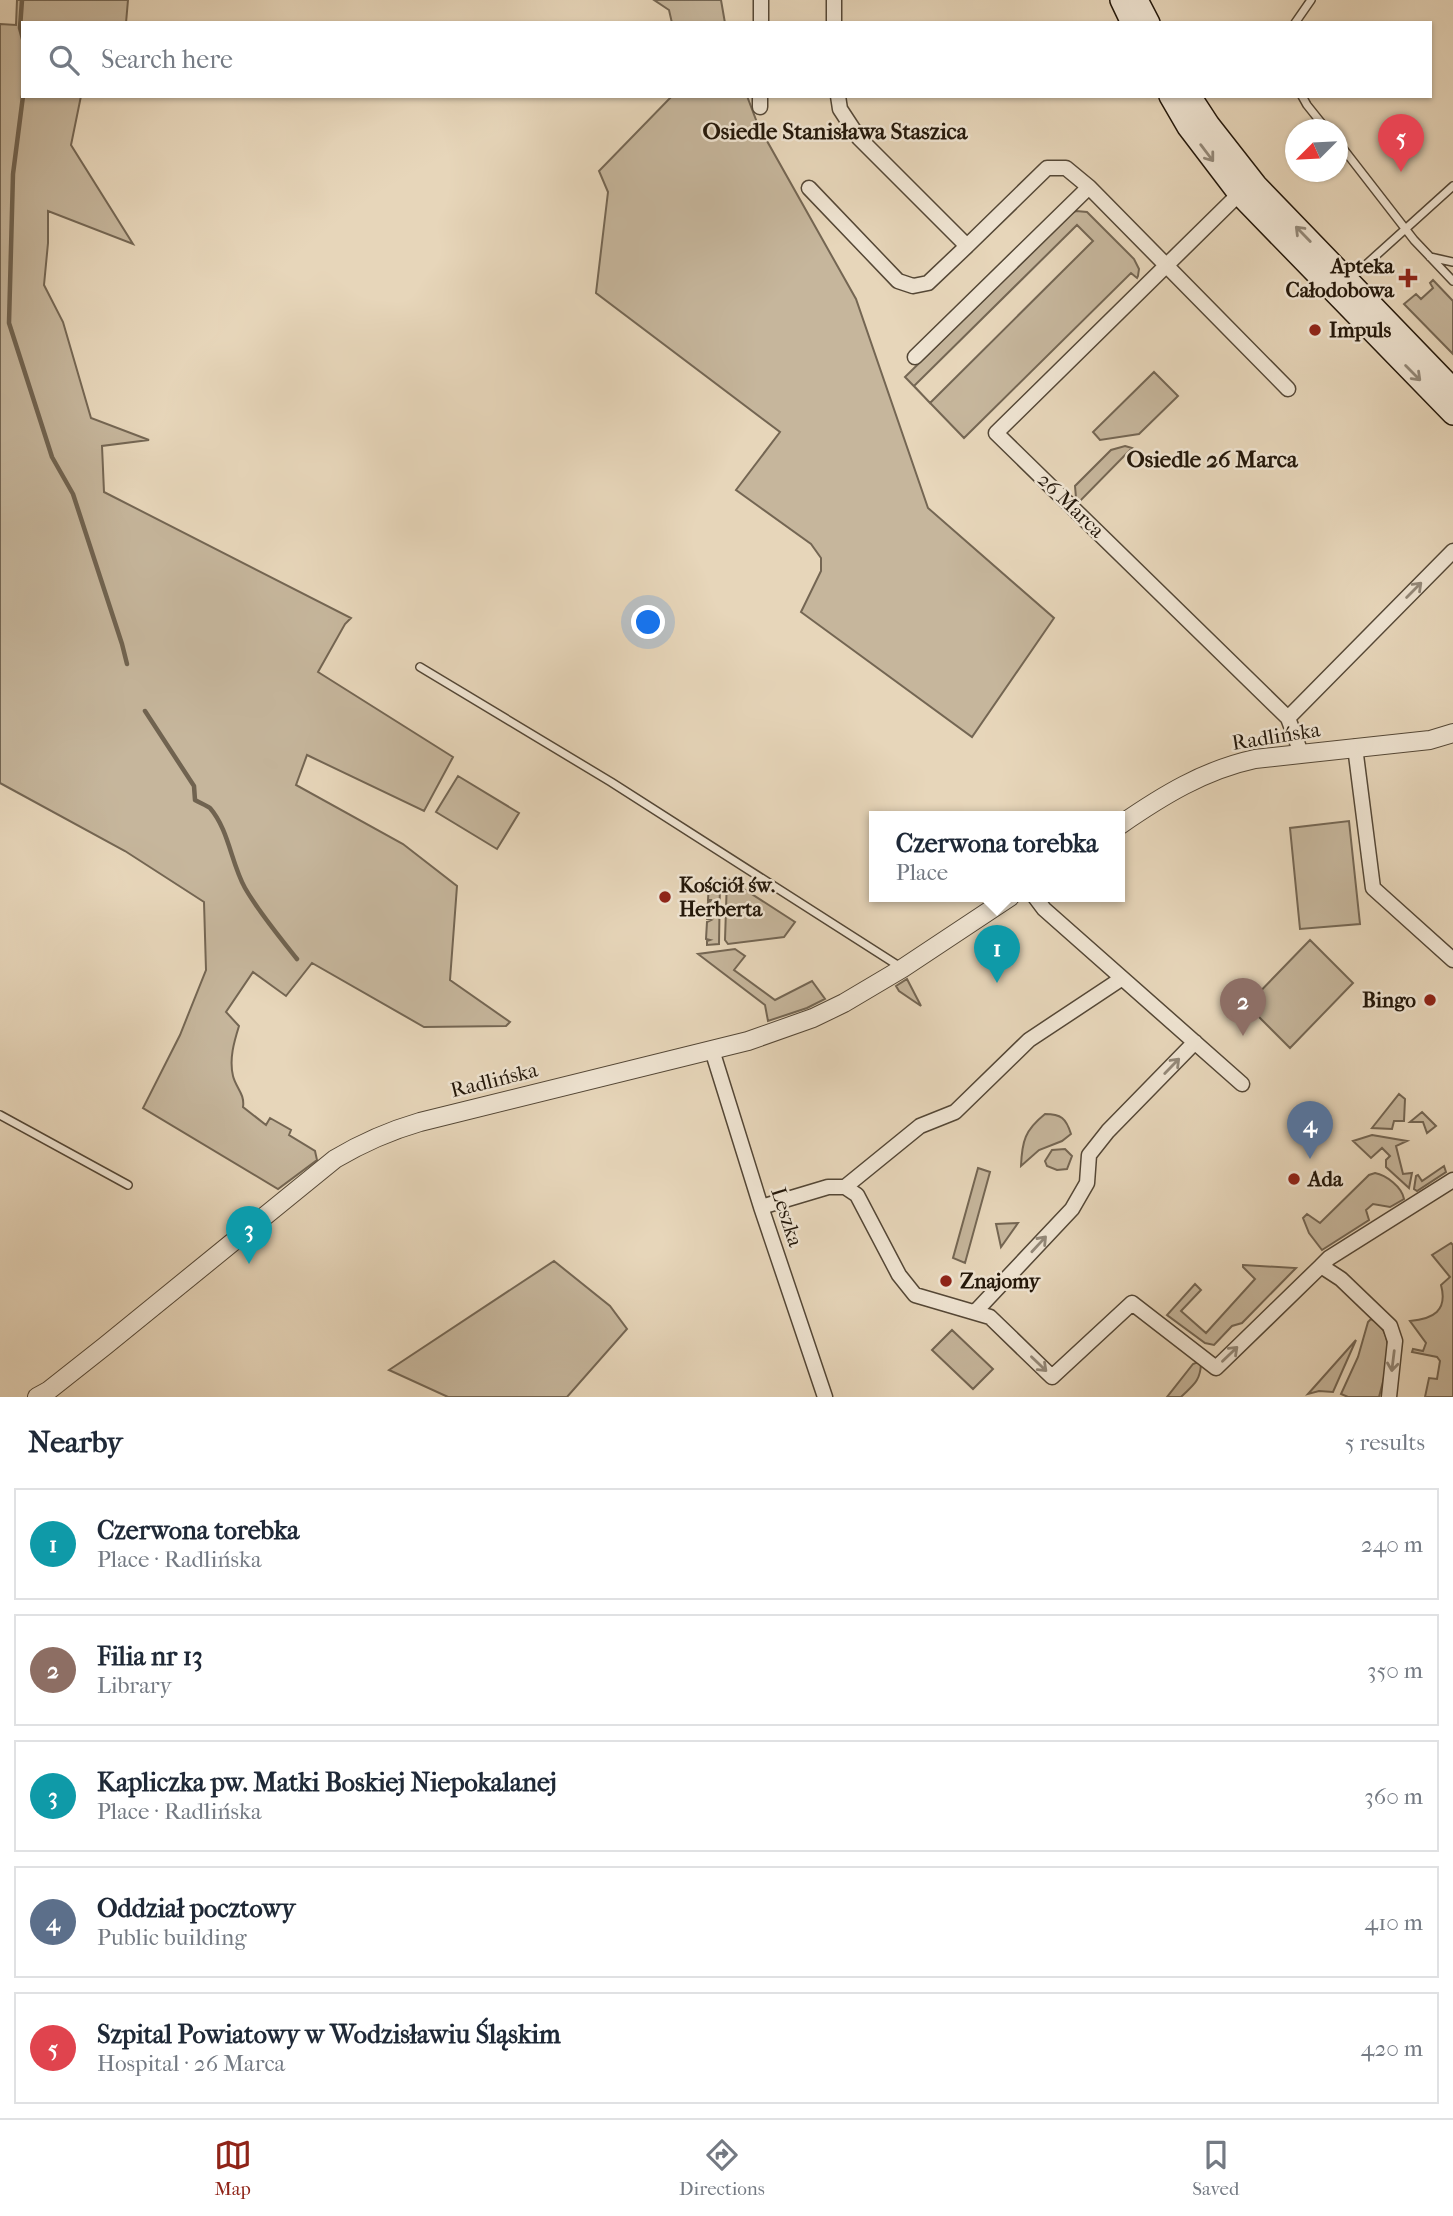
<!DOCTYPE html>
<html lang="en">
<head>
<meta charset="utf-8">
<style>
  body { margin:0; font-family:"IM FELL French Canon",serif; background:#f2f2f3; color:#1f2937 }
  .compass { position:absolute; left:1285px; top:119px; width:63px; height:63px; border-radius:50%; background:#fff; box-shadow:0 2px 5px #0004; rotate:246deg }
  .you { position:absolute; left:649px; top:623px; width:24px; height:24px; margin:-18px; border:5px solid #fff; border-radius:50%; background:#1a73e8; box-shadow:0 0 0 10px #1a73e833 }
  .badge { display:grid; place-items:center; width:46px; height:46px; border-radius:50%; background:#8f2418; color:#fff; font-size:23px; font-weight:700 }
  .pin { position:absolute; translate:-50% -58px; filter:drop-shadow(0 2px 4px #0008) }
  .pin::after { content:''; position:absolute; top:37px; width:24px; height:21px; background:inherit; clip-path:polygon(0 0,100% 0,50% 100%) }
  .popup { position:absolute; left:869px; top:811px; width:256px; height:91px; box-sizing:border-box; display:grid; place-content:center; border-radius:0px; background:#fff; filter:drop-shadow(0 2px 5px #0005); font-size:23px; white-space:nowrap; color:#747a83 }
  .popup b { font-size:26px; color:#1f2937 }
  .popup::after { content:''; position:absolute; left:50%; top:100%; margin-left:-14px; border:14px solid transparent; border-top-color:#fff }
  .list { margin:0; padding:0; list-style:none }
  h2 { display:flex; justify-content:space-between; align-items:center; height:91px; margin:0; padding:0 28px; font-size:30px }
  h2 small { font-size:23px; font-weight:400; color:#747a83 }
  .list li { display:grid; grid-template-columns:46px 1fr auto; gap:21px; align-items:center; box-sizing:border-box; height:112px; margin:0 14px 14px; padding:0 14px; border:2px solid #e0e1e3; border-radius:0px }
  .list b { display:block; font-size:26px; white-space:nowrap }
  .list p { margin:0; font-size:23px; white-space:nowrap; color:#747a83 }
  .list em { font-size:23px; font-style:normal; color:#747a83 }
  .icon { flex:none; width:38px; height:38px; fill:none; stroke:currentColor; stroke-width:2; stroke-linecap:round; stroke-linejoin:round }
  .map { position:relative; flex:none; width:1453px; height:1397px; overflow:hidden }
  .search { position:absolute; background:#fff; box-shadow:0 2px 5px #0004; left:21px; right:21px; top:21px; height:77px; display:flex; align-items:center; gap:18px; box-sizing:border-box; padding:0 24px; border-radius:0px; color:#747a83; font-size:26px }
  .sheet { height:721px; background:#fff }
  nav { display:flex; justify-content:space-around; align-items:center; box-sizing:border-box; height:98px; border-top:2px solid #e0e1e3; background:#fff; font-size:19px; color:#747a83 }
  nav a { display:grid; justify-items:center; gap:4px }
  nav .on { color:#8f2418 }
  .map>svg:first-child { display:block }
  .green { fill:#c6b69c; stroke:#746653; stroke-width:2; fill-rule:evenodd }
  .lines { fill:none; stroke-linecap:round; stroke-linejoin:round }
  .stream { stroke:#706350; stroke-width:4.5 }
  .service-casing { stroke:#544736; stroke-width:10 }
  .minor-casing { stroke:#544736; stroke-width:17 }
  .tertiary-casing { stroke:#544736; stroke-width:20 }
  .secondary-casing { stroke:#23170a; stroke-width:24 }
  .service { stroke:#efe4d2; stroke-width:7 }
  .minor { stroke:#efe4d2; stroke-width:14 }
  .tertiary { stroke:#efe4d2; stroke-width:18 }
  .secondary { stroke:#efe4d2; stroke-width:21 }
  .oneway { stroke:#938878 }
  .poi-dot { fill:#8f2418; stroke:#efe4d2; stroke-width:2.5 }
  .labels { text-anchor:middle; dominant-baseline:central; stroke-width:5; stroke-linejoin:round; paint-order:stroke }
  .poi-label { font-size:21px; font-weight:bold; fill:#23170a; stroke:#efe4d2; text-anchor:start }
  .street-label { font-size:21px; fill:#23170a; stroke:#efe4d2 }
  .neighbourhood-label { font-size:23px; font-weight:bold; fill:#23170a; stroke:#efe4d2 }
</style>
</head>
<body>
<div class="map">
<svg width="1453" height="1397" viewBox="0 0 1453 1397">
  <rect width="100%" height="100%" fill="#e7d6ba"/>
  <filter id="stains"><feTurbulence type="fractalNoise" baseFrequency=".00286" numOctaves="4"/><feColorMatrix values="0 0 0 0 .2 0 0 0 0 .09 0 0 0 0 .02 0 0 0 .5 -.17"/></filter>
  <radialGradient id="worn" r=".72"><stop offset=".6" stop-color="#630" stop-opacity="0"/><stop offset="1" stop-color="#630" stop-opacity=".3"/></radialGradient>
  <path class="green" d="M 17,0 L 128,0 L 126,23 L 23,23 L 23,96 L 81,96 L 71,145 L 133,244 L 48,211 L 48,243 L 44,285 L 63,322 L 91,418 L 149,440 L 102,446 L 104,492 L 351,618 L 345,624 L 318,672 L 453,757 L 424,811 L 307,755 L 296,785 L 403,844 L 457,886 L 450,980 L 510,1022 L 506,1026 L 424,1027 L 312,963 L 286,996 L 253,972 L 226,1012 L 239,1026 C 234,1042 229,1059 233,1076 C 236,1088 245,1094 243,1107 L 266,1125 L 270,1118 L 291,1130 L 289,1135 L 315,1151 L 317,1160 L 278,1189 L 143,1108 L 180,1035 L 206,970 L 204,902 L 125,851 L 0,783 L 0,24 L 16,25 Z
    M 654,0 L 721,0 L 725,23 L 672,23 L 669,10 Z
    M 672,96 L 747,96 L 758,125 L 856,299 L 928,508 L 1054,618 L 972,737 L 801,612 L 821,571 L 821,558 L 811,544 L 736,490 L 780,432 L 596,293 L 608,192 L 599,171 Z
    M 1076,211 L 1087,212 L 1134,259 L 1139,269 L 1138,276 L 1137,278 L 1131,273 L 964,438 L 905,377 L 1071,214 ZM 1077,225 L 1093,241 L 930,403 L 914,386 Z
    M 1433,280 L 1453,301 L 1453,354 L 1404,304 L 1416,294 L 1421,299 L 1433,288 L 1430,283 Z
    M 1154,372 L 1178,396 L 1139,434 L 1100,440 L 1093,432 Z
    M 1125,446 L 1132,448 L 1080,501 L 1076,498 L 1075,486 L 1111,450 Z
    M 458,776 L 519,813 L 497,849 L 436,812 Z
    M 1349,821 L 1360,924 L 1300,929 L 1290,828 Z
    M 727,878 L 795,922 L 784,937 L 728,944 L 725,940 Z
    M 713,880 L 720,881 L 719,944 L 707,945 L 707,941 L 710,940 L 706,939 L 707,922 L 711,920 L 707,919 L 708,902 L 712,900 L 708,900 L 709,883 Z
    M 1310,940 L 1353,983 L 1290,1048 L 1247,1005 Z
    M 735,949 L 745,956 L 734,970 L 775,1000 L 812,981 L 825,999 L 807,1008 L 768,1021 L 765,1005 L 698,954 Z
    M 907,979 L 921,1006 L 899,991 L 896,986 Z
    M 1399,1094 L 1405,1099 L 1404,1121 L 1394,1121 L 1392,1129 L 1372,1128 Z
    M 1422,1112 L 1436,1126 L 1427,1133 L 1423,1122 L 1410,1122 Z
    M 1045,1114 C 1061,1114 1066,1118 1071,1134 L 1062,1141 L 1039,1150 L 1021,1166 C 1022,1141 1025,1130 1045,1114 Z
    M 1372,1135 L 1407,1141 L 1396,1146 L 1403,1174 L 1412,1173 L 1409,1188 L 1386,1167 L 1386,1160 L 1390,1156 L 1382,1148 L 1371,1158 L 1353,1141 Z
    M 1065,1149 L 1072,1156 L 1067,1169 L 1057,1170 L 1047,1166 L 1045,1161 L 1052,1150 Z
    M 1444,1166 L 1446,1172 L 1417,1191 L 1414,1189 L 1416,1176 L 1418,1175 L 1422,1181 Z
    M 978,1168 L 990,1172 L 965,1263 L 953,1258 Z
    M 1375,1173 C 1386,1175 1402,1187 1404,1199 L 1390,1207 L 1373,1204 L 1366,1210 L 1369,1220 L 1322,1250 L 1309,1233 L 1303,1218 L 1307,1214 L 1320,1223 L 1369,1175 Z
    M 1018,1223 L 1001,1247 L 996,1224 Z
    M 1451,1243 L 1453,1245 L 1453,1397 L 1425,1397 L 1429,1378 L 1437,1379 L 1440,1361 L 1437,1357 L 1412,1352 L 1413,1349 L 1423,1351 L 1426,1343 L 1410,1321 C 1433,1319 1448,1311 1441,1285 L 1450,1277 L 1432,1255 Z
    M 554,1261 L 610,1306 L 627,1329 L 567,1397 L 448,1397 L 389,1370 Z
    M 1243,1265 L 1296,1268 L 1242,1323 L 1232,1326 L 1214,1345 L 1205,1343 L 1167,1315 L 1195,1284 L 1201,1290 L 1181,1311 L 1206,1333 L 1255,1279 L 1243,1267 Z
    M 1371,1319 C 1399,1332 1385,1374 1379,1397 L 1348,1397 L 1341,1394 L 1358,1357 L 1368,1322 Z
    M 952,1330 L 993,1369 L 973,1389 L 932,1350 Z
    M 1356,1340 L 1333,1392 L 1319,1391 L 1308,1394 Z
    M 1198,1362 L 1201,1364 C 1200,1382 1193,1385 1181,1397 L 1167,1397 L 1193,1364 Z"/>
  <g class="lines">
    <path class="stream" d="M 22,0 L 20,28 L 23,39
      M 23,96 L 13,174 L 9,323 L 52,457 L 73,494 L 122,644 L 127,664
      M 145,711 L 194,786 L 195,800 C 200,803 206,805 210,808 C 229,830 231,863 245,888 C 260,914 279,936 297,959"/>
    <defs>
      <path id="service" d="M 1295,23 L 1311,0
        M 1302,96 L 1307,105 L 1327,130
        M 1338,142 L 1414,240 L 1453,281
        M 1430,257 L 1453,262
        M 1350,279 L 1453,186
        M 420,667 L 611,782 L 902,968
        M 0,1115 L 128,1185"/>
      <path id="minor" d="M 761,23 L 761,0
        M 834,23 L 834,0
        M 838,96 L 840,109 L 859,138 L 967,246 L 1047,168 L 1066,168 L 1089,187 L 1288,389
        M 760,107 L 760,96
        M 809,188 L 898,281 L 913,286 L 928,283 L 967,246
        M 1239,194 L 996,433 L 1288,718 L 1301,753
        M 915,357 L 1089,187
        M 1288,718 L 1453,551
        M 1355,747 L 1373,888 L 1453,960
        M 1035,897 L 1044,909 L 1242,1084
        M 712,1050 L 761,1207 L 825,1397
        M 845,1187 L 920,1126 L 955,1112 L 1029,1040 L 1121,979
        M 761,1207 L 828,1187 L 845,1187 L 857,1195 L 899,1275 L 915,1295 L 990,1317 L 1052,1377 L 1132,1303 L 1216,1368 L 1321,1266 L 1341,1279 L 1390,1326 L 1395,1341 L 1389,1397
        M 1321,1266 L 1329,1258 L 1453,1180
        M 976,1311 L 1072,1209 L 1087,1183 L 1089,1155 L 1108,1131 L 1195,1042"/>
      <path id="tertiary" d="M 1120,825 C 1162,796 1204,770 1255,759 L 1430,740 L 1453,733
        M 37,1397 L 48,1391 L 105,1346 L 335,1159 C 362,1143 389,1131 420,1122 L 748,1041 L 813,1018 L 844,1003 L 903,968 L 1010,897"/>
      <path id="secondary" d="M 1121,0 L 1132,23
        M 1137,0 L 1149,23
        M 1170,96 L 1188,127 L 1239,194 L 1453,414
        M 1190,96 L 1209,125 L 1256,185 L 1453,389"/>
    </defs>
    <use href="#service" class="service-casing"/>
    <use href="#minor" class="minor-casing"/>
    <use href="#tertiary" class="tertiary-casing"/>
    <use href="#secondary" class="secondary-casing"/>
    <use href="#service" class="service"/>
    <use href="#minor" class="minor"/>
    <use href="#tertiary" class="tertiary"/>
    <use href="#secondary" class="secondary"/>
  </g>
  <defs><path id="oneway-shaft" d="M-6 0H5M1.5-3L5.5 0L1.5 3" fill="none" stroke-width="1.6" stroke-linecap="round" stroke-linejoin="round" transform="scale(1.75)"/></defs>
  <g class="oneway">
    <use href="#oneway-shaft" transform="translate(1207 153) rotate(53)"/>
    <use href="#oneway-shaft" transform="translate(1303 234) rotate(-134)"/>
    <use href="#oneway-shaft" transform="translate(1413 373) rotate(45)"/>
    <use href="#oneway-shaft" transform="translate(1414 590) rotate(-45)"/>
    <use href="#oneway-shaft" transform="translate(1172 1066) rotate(-46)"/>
    <use href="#oneway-shaft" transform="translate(1039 1244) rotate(-47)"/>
    <use href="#oneway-shaft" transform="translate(1230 1354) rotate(-44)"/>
    <use href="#oneway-shaft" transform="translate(1393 1361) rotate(97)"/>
    <use href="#oneway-shaft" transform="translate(1039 1364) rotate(44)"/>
  </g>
  <g class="poi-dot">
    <path d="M1404.5 267.5h7v7h7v7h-7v7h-7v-7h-7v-7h7z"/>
    <circle cx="1315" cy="330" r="7"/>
    <circle cx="665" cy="897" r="7"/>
    <circle cx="1430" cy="1000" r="7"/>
    <circle cx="1294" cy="1179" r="7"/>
    <circle cx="946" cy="1281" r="7"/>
  </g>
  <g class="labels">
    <g class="poi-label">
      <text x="1394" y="266" text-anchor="end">Apteka<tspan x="1394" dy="24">Całodobowa</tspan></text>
      <text x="1329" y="330">Impuls</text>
      <text x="679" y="885">Kościół św.<tspan x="679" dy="24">Herberta</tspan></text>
      <text x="1416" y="1000" text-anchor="end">Bingo</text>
      <text x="1308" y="1179">Ada</text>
      <text x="960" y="1281">Znajomy</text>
    </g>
    <g class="street-label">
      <text transform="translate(1071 505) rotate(44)">26 Marca</text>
      <text transform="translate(1276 736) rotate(-9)">Radlińska</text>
      <text transform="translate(494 1080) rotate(-14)">Radlińska</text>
      <text transform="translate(787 1217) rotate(72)">Leszka</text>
    </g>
    <g class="neighbourhood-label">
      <text x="835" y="131">Osiedle Stanisława Staszica</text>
      <text x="1212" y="459">Osiedle 26 Marca</text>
    </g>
  </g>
  <rect width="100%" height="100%" filter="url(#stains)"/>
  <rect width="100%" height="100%" fill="url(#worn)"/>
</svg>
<svg class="compass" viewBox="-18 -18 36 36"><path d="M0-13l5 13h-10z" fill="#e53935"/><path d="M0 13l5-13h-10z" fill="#747a83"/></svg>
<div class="you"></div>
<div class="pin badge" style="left:997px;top:983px;background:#0f9aa8">1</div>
<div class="popup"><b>Czerwona torebka</b>Place</div>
<div class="pin badge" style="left:1243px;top:1036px;background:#8d6e63">2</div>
<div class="pin badge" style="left:249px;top:1264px;background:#0f9aa8">3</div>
<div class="pin badge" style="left:1310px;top:1159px;background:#5c6f8a">4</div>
<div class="pin badge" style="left:1401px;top:172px;background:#e0444e">5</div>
<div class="search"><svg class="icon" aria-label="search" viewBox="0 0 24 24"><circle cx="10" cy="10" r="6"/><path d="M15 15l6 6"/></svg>Search here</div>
</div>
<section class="sheet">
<h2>Nearby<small>5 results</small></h2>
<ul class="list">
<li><span class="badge" style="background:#0f9aa8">1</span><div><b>Czerwona torebka</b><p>Place · Radlińska</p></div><em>240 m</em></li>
<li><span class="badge" style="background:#8d6e63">2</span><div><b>Filia nr 13</b><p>Library</p></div><em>350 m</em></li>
<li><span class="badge" style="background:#0f9aa8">3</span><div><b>Kapliczka pw. Matki Boskiej Niepokalanej</b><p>Place · Radlińska</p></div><em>360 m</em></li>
<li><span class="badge" style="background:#5c6f8a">4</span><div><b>Oddział pocztowy</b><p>Public building</p></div><em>410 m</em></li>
<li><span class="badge" style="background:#e0444e">5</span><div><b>Szpital Powiatowy w Wodzisławiu Śląskim</b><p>Hospital · 26 Marca</p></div><em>420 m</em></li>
</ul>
</section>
<nav>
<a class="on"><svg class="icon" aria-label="map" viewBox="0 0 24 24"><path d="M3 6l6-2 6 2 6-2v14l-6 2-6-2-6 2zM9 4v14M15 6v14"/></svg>Map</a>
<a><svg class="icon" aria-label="directions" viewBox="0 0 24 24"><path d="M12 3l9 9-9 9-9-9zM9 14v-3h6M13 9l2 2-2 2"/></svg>Directions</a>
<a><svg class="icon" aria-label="saved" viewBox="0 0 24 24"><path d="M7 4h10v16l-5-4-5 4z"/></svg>Saved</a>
</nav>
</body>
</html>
